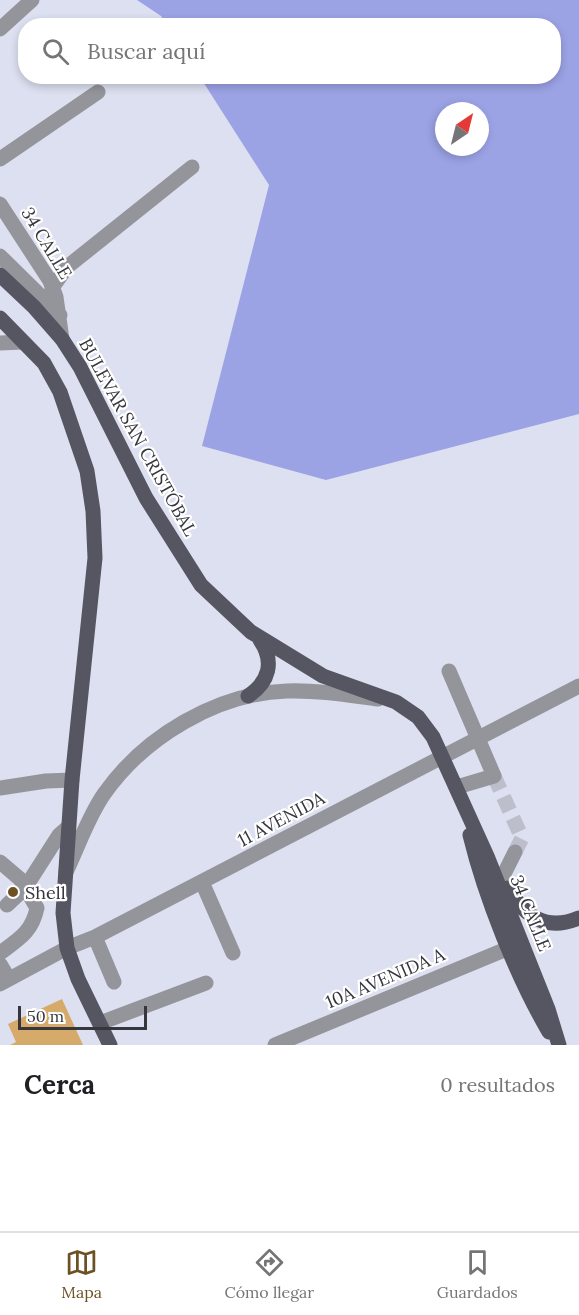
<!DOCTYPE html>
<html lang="es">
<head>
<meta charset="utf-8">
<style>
  body { margin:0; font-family:Lora,serif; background:#f2f2f2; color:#202124 }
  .compass { position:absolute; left:435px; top:102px; width:54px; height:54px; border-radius:50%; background:#fff; box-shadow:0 3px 9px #0003; rotate:35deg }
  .scale { position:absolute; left:18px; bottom:15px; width:129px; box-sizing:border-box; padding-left:6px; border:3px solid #36363d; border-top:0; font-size:16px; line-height:21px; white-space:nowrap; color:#36363d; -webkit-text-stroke:4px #fff; paint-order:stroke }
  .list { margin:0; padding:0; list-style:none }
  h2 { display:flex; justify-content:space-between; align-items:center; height:78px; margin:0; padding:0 24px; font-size:26px }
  h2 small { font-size:20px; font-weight:400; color:#757577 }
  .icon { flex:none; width:33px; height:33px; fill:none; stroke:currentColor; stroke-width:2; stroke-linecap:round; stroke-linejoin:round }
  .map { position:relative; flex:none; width:579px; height:1045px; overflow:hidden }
  .search { position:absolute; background:#fff; box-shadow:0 3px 9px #0003; left:18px; right:18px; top:18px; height:66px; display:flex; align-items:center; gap:15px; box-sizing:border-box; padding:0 21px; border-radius:24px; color:#757577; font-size:22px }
  .sheet { height:186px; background:#fff }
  nav { display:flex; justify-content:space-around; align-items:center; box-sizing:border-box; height:84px; border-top:2px solid #e0e0e0; background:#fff; font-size:16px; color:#757577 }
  nav a { display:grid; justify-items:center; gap:3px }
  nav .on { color:#6d5023 }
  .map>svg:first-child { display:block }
  .forest { fill:#9ca3e5; fill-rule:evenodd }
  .building { fill:#d6aa6a }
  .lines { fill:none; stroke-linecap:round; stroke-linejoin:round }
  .minor-tunnel { stroke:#bcbecc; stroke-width:15; stroke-dasharray:15 8; stroke-linecap:butt }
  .minor { stroke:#94959b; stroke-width:15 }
  .major { stroke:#555662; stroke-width:15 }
  .poi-dot { fill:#6d5023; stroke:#fff; stroke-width:2 }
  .labels { text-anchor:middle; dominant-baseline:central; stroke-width:4.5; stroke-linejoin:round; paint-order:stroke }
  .street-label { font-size:18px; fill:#36363d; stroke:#fff }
  .poi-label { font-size:18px; fill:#36363d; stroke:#fff; text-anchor:start }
</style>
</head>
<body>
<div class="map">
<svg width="579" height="1045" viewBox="0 0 579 1045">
  <rect width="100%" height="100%" fill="#dde0f0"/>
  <path class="forest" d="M 137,0 L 579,0 L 579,414 L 326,480 L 202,446 L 269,185 L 200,77 L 554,76 L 554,26 L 167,25 L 161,16 ZM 444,111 L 480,111 L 480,147 L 444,147 Z"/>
  <path class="building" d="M 62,999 L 83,1045 L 10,1045 L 16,1042 L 8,1024 Z"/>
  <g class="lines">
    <path class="minor-tunnel" d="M 494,776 L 522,838 L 515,852"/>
    <path class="minor" d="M 0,29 L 32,0
      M 0,159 L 98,92
      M 0,204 L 50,281 L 56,297 L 62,339
      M 0,256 L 60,315
      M 52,288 L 67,267 L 192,167
      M 0,343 L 23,342
      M 449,671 L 494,776 L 457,787
      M 0,788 L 46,781 L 72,780
      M 0,862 L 20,879 L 37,908 C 32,932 19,939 0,953
      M 66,872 C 78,847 88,817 104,794 C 144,737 217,693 287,691 C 318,690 348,695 378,699
      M 502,878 L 515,852
      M 202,882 L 233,953
      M 7,905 L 25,888 L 59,835 L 68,827
      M 95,937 L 114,982
      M 0,964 L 9,979
      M 0,984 L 67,948 L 95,937 L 579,686
      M 100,1023 L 206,983
      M 275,1045 L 509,948"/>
    <path class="major" d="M 0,275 L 34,307 L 62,339 L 80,367 L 146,498 L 201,585 L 251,632 L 323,676 L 396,702 L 418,717 L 433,737 L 487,856 L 548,1009 L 559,1045
      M 0,318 L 44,363 L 60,392 L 87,471 L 93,511 L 95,558 L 72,780 L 63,913 L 67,948 L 78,979 L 110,1045
      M 248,696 C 269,682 275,662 260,640
      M 470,835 C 485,897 517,977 549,1032
      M 508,888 C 524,916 546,932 579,918"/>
  </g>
  <circle class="poi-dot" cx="13" cy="892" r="6"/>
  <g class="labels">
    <g class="street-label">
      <text transform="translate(47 243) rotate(59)">34 CALLE</text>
      <text transform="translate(138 437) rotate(61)">BULEVAR SAN CRISTÓBAL</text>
      <text transform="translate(281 819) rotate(-28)">11 AVENIDA</text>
      <text transform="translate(531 913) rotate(68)">34 CALLE</text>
      <text transform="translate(385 978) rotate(-23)">10A AVENIDA A</text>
    </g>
    <g class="poi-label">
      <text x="25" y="892">Shell</text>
    </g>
  </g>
</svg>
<svg class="compass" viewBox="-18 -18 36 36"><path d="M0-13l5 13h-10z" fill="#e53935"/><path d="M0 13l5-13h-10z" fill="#757577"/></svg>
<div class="scale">50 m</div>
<div class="search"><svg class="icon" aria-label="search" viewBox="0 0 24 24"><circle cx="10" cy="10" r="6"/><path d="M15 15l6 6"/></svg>Buscar aquí</div>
</div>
<section class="sheet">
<h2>Cerca<small>0 resultados</small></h2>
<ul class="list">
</ul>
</section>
<nav>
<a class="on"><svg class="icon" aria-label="map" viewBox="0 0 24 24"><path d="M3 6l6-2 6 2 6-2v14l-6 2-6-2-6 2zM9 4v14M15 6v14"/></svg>Mapa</a>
<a><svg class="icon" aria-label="directions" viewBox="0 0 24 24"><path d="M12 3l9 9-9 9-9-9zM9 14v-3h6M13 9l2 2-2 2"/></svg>Cómo llegar</a>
<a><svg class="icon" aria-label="saved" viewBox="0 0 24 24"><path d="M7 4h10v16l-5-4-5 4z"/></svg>Guardados</a>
</nav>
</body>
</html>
